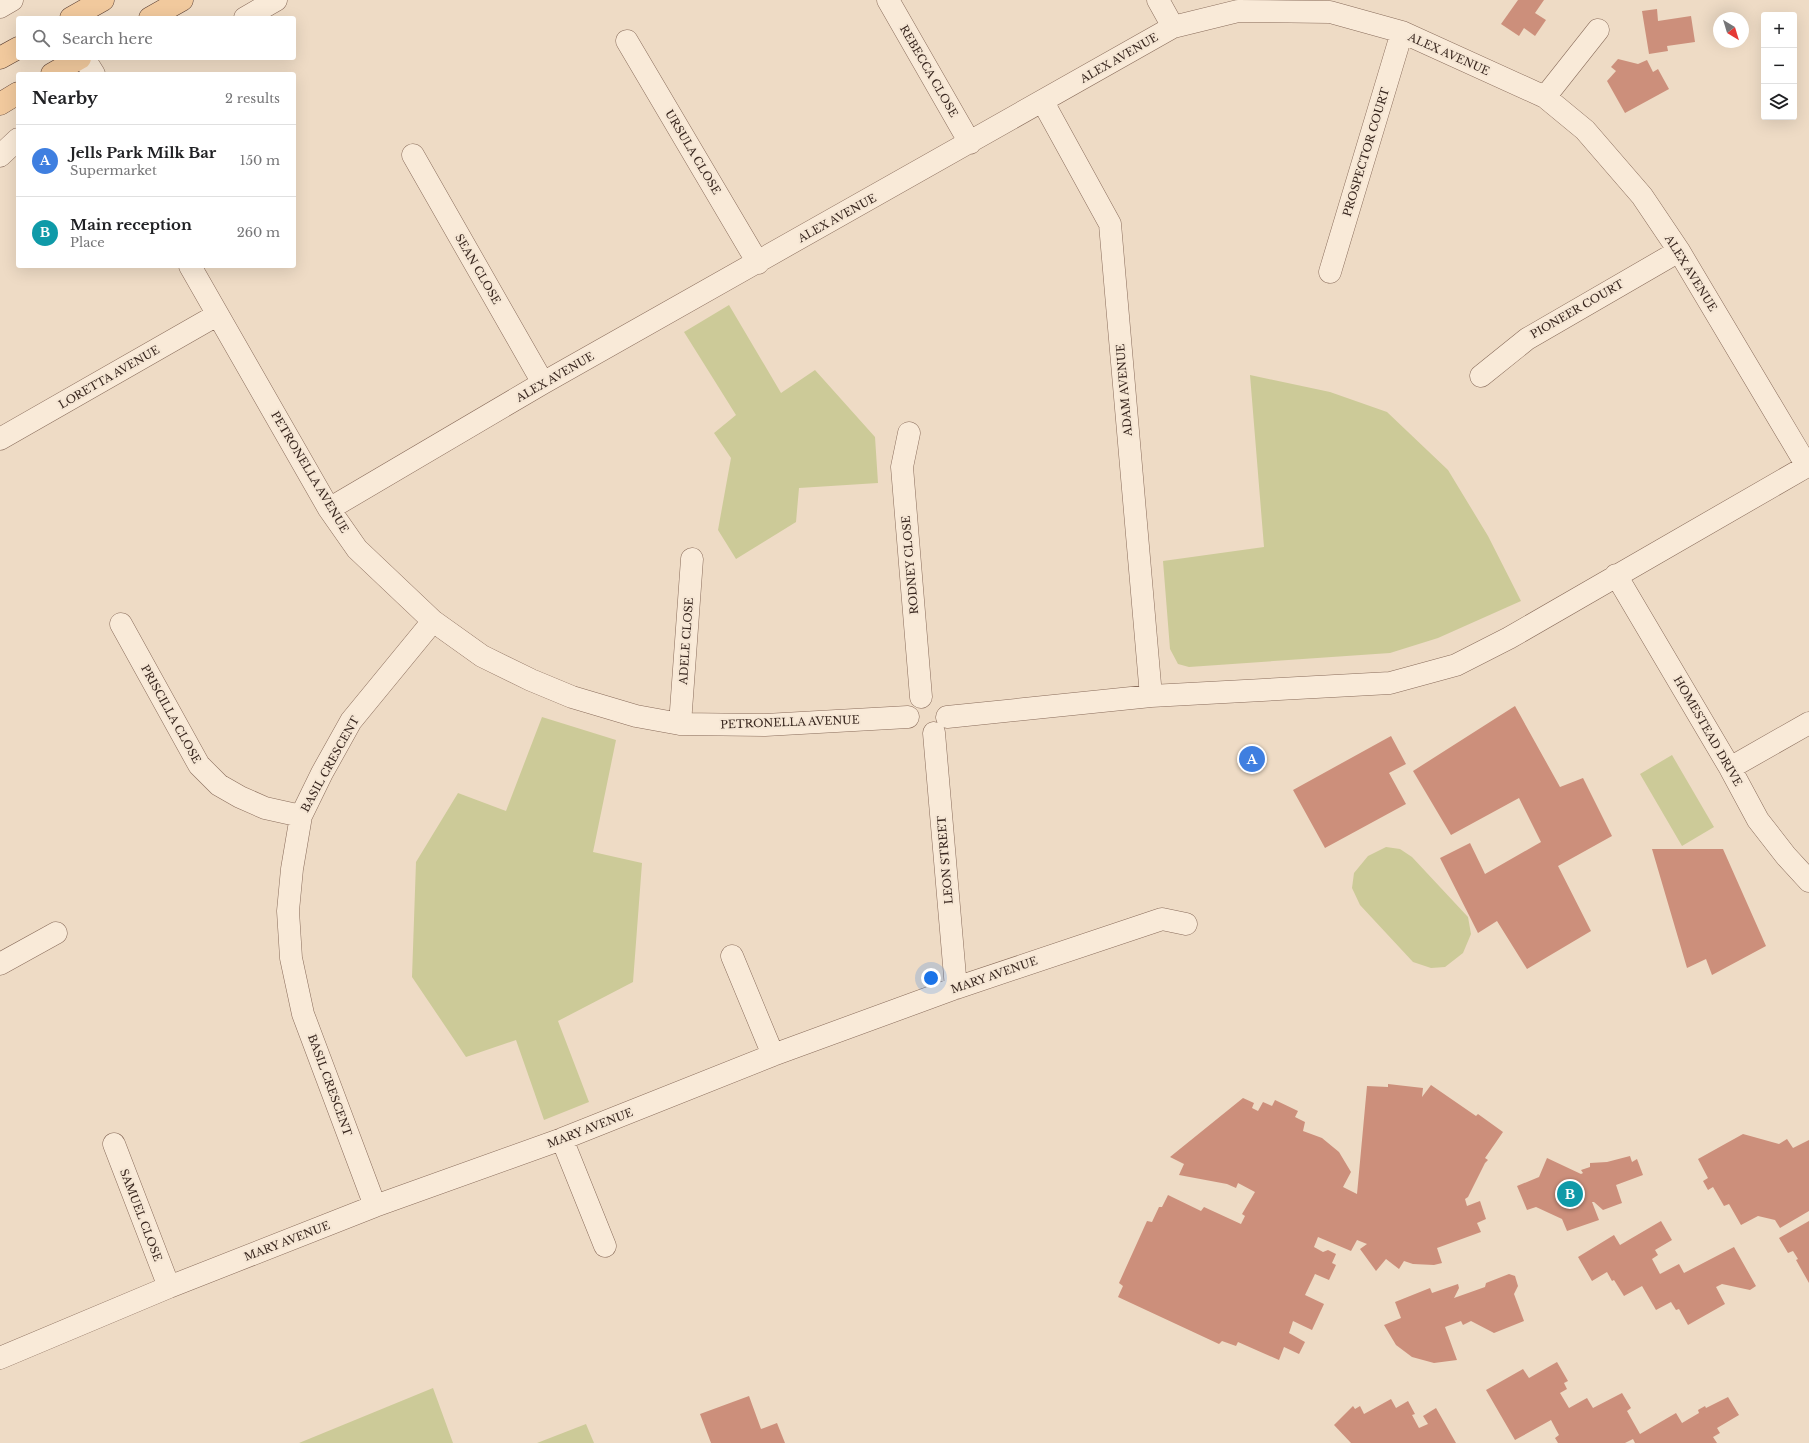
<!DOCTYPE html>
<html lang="en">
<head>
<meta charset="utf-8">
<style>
  body { margin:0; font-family:"Libre Baskerville",serif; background:#f6f6f6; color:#202124 }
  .controls { position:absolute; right:12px; top:12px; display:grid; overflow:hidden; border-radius:4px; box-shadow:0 4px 16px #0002 }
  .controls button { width:36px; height:36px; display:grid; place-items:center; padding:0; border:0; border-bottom:1px solid #e0e0e0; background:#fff; color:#202124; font:20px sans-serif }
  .compass { position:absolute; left:1713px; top:12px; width:36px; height:36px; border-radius:50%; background:#fff; box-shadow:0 4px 16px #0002; rotate:142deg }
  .you { position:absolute; left:931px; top:978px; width:14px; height:14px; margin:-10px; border:3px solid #fff; border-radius:50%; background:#1a73e8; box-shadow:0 0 0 6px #1a73e833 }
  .badge { display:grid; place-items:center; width:26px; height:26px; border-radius:50%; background:#982b3d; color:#fff; font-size:13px; font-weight:700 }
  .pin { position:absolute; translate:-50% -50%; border:2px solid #fff; box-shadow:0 1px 4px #0006 }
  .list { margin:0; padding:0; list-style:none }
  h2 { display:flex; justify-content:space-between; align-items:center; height:52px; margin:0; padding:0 16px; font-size:17px }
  h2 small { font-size:13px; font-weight:400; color:#757577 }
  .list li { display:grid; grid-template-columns:26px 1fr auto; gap:12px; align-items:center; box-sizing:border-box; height:72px; padding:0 16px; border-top:1px solid #e0e0e0 }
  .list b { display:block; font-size:15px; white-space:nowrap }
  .list p { margin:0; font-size:13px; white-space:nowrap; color:#757577 }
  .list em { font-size:13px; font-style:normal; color:#757577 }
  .icon { flex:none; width:22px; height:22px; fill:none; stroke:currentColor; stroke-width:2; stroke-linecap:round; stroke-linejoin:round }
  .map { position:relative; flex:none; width:1809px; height:1443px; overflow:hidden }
  .search { position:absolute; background:#fff; box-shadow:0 4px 16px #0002; left:16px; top:16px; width:280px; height:44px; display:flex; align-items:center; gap:10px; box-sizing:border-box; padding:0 14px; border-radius:4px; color:#757577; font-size:15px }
  .panel { position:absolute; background:#fff; box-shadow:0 4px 16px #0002; left:16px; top:72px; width:280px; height:196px; border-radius:4px }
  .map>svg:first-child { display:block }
  .green { fill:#ccca98 }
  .building { fill:#cc8f7b }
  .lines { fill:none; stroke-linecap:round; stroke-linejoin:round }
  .minor-casing { stroke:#896c5b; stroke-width:23 }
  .major-casing { stroke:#573b2f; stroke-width:23 }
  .minor { stroke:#f9ead8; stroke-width:22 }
  .major { stroke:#f1c99d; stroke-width:22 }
  .labels { text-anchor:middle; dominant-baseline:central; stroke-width:4; stroke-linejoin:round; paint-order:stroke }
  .street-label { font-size:11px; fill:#39271f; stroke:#f5e6d4 }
</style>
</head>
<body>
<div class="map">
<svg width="1809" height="1443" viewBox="0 0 1809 1443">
  <rect width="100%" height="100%" fill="#eedbc5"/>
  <path class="green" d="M 729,305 L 781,393 L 815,370 L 875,437 L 878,483 L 799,488 L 796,522 L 736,559 L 718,530 L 731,458 L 714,433 L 736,415 L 684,332 Z
    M 1250,375 L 1330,392 L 1387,412 L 1448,470 L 1488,536 L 1521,601 L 1438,638 L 1390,653 L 1189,667 L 1178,664 L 1170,649 L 1163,561 L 1264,547 Z
    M 542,717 L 616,740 L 593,852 L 642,863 L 633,982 L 558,1021 L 589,1102 L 544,1120 L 516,1040 L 466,1057 L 412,977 L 416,862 L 458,793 L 506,811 Z
    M 1672,755 L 1714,827 L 1682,846 L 1640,774 Z
    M 1386,847 L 1400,849 L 1412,857 L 1468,917 L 1471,934 L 1463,953 L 1445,967 L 1431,968 L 1413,962 L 1360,905 L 1352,888 L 1354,873 L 1368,856 Z
    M 433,1388 L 453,1443 L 299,1443 Z
    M 586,1424 L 594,1443 L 537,1443 Z"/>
  <path class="building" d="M 1518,0 L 1544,0 L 1535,13 L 1546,20 L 1535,36 L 1524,28 L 1519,36 L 1501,24 Z
    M 1657,9 L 1658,21 L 1691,16 L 1695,42 L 1667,46 L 1668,51 L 1649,54 L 1642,11 Z
    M 1618,59 L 1638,64 L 1647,60 L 1653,72 L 1658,69 L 1669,89 L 1625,113 L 1607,81 L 1616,71 L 1611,67 Z
    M 1515,706 L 1560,787 L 1583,778 L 1612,836 L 1558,866 L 1591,931 L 1527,969 L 1497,921 L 1478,933 L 1440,858 L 1470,843 L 1485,874 L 1541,842 L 1519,798 L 1451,835 L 1413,771 Z
    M 1391,736 L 1406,764 L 1389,773 L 1406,804 L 1325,848 L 1293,790 Z
    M 1652,849 L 1723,849 L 1766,946 L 1712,975 L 1706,959 L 1687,968 Z
    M 1388,1084 L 1423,1088 L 1422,1097 L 1431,1085 L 1476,1116 L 1478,1114 L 1503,1132 L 1485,1158 L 1488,1160 L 1485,1163 L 1468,1197 L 1465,1199 L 1467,1206 L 1480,1201 L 1486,1219 L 1477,1223 L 1481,1232 L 1437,1248 L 1442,1263 L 1434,1265 L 1413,1264 L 1404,1261 L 1399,1269 L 1386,1259 L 1376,1271 L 1360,1249 L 1367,1244 L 1357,1240 L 1351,1251 L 1318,1237 L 1314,1247 L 1323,1252 L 1328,1250 L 1336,1254 L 1332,1263 L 1336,1265 L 1329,1280 L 1315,1274 L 1305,1295 L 1324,1304 L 1312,1330 L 1293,1321 L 1289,1333 L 1305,1342 L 1299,1354 L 1284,1347 L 1279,1360 L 1238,1342 L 1236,1346 L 1222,1341 L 1219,1344 L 1118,1297 L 1123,1286 L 1119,1283 L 1147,1221 L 1152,1222 L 1159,1207 L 1162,1207 L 1168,1195 L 1201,1211 L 1204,1207 L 1241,1224 L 1245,1216 L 1242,1214 L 1255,1192 L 1238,1183 L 1236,1188 L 1227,1184 L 1179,1175 L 1184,1164 L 1170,1157 L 1243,1098 L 1254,1103 L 1252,1108 L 1258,1111 L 1263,1102 L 1272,1106 L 1275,1100 L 1298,1111 L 1295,1117 L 1305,1122 L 1303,1131 L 1322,1138 L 1339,1152 L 1351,1172 L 1343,1187 L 1357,1194 L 1367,1086 L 1388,1087 Z
    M 1743,1134 L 1779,1144 L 1787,1139 L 1793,1148 L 1809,1140 L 1809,1211 L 1780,1228 L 1775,1220 L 1758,1216 L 1741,1225 L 1729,1204 L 1724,1206 L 1713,1187 L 1708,1190 L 1703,1181 L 1708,1178 L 1698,1159 Z
    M 1630,1156 L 1632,1162 L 1637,1159 L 1643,1175 L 1616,1185 L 1622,1203 L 1603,1210 L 1594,1202 L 1592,1202 L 1599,1220 L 1567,1231 L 1562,1219 L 1536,1207 L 1527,1210 L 1517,1186 L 1539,1177 L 1547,1158 L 1581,1174 L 1583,1173 L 1581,1170 L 1590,1167 L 1590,1163 L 1607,1162 Z
    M 1661,1221 L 1672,1240 L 1655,1250 L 1658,1255 L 1652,1259 L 1660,1274 L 1679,1264 L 1684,1273 L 1734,1247 L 1756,1286 L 1750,1290 L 1722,1284 L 1716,1287 L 1725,1304 L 1688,1325 L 1679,1309 L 1676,1310 L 1671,1302 L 1656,1310 L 1642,1286 L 1624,1296 L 1614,1280 L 1612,1281 L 1607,1272 L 1592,1281 L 1578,1257 L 1614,1235 L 1620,1245 Z
    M 1809,1221 L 1809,1283 L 1796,1260 L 1798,1259 L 1793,1251 L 1788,1253 L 1779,1238 Z
    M 1509,1274 L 1515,1276 L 1518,1286 L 1514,1294 L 1524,1321 L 1494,1333 L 1471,1321 L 1463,1325 L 1461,1321 L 1445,1327 L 1457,1360 L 1434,1363 L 1412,1357 L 1396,1345 L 1384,1325 L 1401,1318 L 1395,1302 L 1430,1288 L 1432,1293 L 1458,1284 L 1459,1288 L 1454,1298 L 1485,1287 L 1486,1283 Z
    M 1557,1362 L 1568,1381 L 1564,1383 L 1567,1389 L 1560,1393 L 1569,1408 L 1587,1398 L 1593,1408 L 1622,1393 L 1631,1408 L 1627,1411 L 1640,1434 L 1676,1413 L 1682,1423 L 1699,1413 L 1698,1410 L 1705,1406 L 1706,1408 L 1728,1397 L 1739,1415 L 1717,1428 L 1720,1433 L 1713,1437 L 1717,1443 L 1635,1443 L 1633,1439 L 1625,1443 L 1558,1443 L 1555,1438 L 1559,1435 L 1551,1420 L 1515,1440 L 1486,1390 L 1523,1369 L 1529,1378 Z
    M 749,1396 L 761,1429 L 777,1423 L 785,1443 L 711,1443 L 700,1414 Z
    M 1391,1399 L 1396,1408 L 1408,1401 L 1415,1414 L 1412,1415 L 1419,1428 L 1428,1424 L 1423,1416 L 1436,1408 L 1456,1443 L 1351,1443 L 1334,1425 L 1353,1406 L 1355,1409 L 1360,1406 L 1364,1414 Z"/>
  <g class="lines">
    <defs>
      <path id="minor" d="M 888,0 L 970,143
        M 1158,0 L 1173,27
        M 0,7 L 12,0
        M 245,18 L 276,0
        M 627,41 L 758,263
        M 84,58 L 94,74
        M 1545,97 L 1598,30
        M 1043,102 L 1110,224 L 1151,696
        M 413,155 L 543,383
        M 0,156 L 18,139
        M 190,266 L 329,509 L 357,549 L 433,621 L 482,656 L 531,680 L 572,697 L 636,716 L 680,724 L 765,725 L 908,717
        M 1330,272 L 1402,32
        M 1481,376 L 1527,339 L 1679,251
        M 909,433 L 902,467 L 921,697
        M 0,439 L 217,315
        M 329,509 L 543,383 L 1173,27 L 1238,11 L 1330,12 L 1402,32 L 1545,97 L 1585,130 L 1642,196 L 1679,251 L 1807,466
        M 1616,575 L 1730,768 L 1758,820 L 1786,856 L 1809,881
        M 121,624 L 199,765 L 219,785 L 240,797 L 265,808 L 301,816
        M 947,717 L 1151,696 L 1390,683 L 1456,665 L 1509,638 L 1809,465
        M 680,724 L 692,559
        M 934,733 L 956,988
        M 1730,768 L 1809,723
        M 732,956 L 773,1055
        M 0,964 L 56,933
        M 562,1139 L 605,1246
        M 114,1144 L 169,1287
        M 375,1206 L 303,1014 L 291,958 L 288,911 L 292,869 L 301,816 L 322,773 L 351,721 L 433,621
        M 0,1358 L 169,1287 L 375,1206 L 562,1139 L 773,1055 L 956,988 L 1162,919 L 1186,924"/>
      <path id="major" d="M 71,18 L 103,0
        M 150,18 L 182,0
        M 0,58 L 18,48
        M 52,74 L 80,58
        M 0,104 L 18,93"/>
    </defs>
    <use href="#minor" class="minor-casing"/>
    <use href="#major" class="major-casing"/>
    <use href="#minor" class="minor"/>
    <use href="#major" class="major"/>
  </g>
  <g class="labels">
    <g class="street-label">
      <text transform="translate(1449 54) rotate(24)">ALEX AVENUE</text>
      <text transform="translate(1119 58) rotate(-30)">ALEX AVENUE</text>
      <text transform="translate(929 71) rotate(60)">REBECCA CLOSE</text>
      <text transform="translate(693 152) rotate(59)">URSULA CLOSE</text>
      <text transform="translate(1366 152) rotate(-73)">PROSPECTOR COURT</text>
      <text transform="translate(837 218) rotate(-29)">ALEX AVENUE</text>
      <text transform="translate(478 269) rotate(60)">SEAN CLOSE</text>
      <text transform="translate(1691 273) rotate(58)">ALEX AVENUE</text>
      <text transform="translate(1577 309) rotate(-30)">PIONEER COURT</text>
      <text transform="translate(109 377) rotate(-30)">LORETTA AVENUE</text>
      <text transform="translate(555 377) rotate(-30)">ALEX AVENUE</text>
      <text transform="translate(1124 390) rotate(-95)">ADAM AVENUE</text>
      <text transform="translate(310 472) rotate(59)">PETRONELLA AVENUE</text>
      <text transform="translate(910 565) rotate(-95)">RODNEY CLOSE</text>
      <text transform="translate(686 641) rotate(-86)">ADELE CLOSE</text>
      <text transform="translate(171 714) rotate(61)">PRISCILLA CLOSE</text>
      <text transform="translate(790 722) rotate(-2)">PETRONELLA AVENUE</text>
      <text transform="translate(1708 731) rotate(60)">HOMESTEAD DRIVE</text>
      <text transform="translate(330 764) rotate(-61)">BASIL CRESCENT</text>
      <text transform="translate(945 860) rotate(-95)">LEON STREET</text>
      <text transform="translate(994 975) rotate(-19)">MARY AVENUE</text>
      <text transform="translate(330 1085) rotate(70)">BASIL CRESCENT</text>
      <text transform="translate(590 1128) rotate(-21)">MARY AVENUE</text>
      <text transform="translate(141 1215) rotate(69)">SAMUEL CLOSE</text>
      <text transform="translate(287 1241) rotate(-21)">MARY AVENUE</text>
    </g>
  </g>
</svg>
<div class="controls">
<button>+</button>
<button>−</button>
<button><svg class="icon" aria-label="layers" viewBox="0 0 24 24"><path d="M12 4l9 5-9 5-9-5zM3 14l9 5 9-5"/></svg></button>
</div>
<svg class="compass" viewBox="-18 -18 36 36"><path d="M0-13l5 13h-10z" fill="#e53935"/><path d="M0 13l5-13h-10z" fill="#757577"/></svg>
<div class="you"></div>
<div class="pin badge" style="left:1252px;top:759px;background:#3f7fe0">A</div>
<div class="pin badge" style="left:1570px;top:1194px;background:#0f9aa8">B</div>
<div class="search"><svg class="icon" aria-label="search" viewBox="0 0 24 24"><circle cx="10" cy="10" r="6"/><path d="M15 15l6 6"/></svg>Search here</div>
<section class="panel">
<h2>Nearby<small>2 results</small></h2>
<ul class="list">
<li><span class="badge" style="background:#3f7fe0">A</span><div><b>Jells Park Milk Bar</b><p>Supermarket</p></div><em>150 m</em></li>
<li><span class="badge" style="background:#0f9aa8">B</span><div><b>Main reception</b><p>Place</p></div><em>260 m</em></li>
</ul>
</section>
</div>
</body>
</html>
